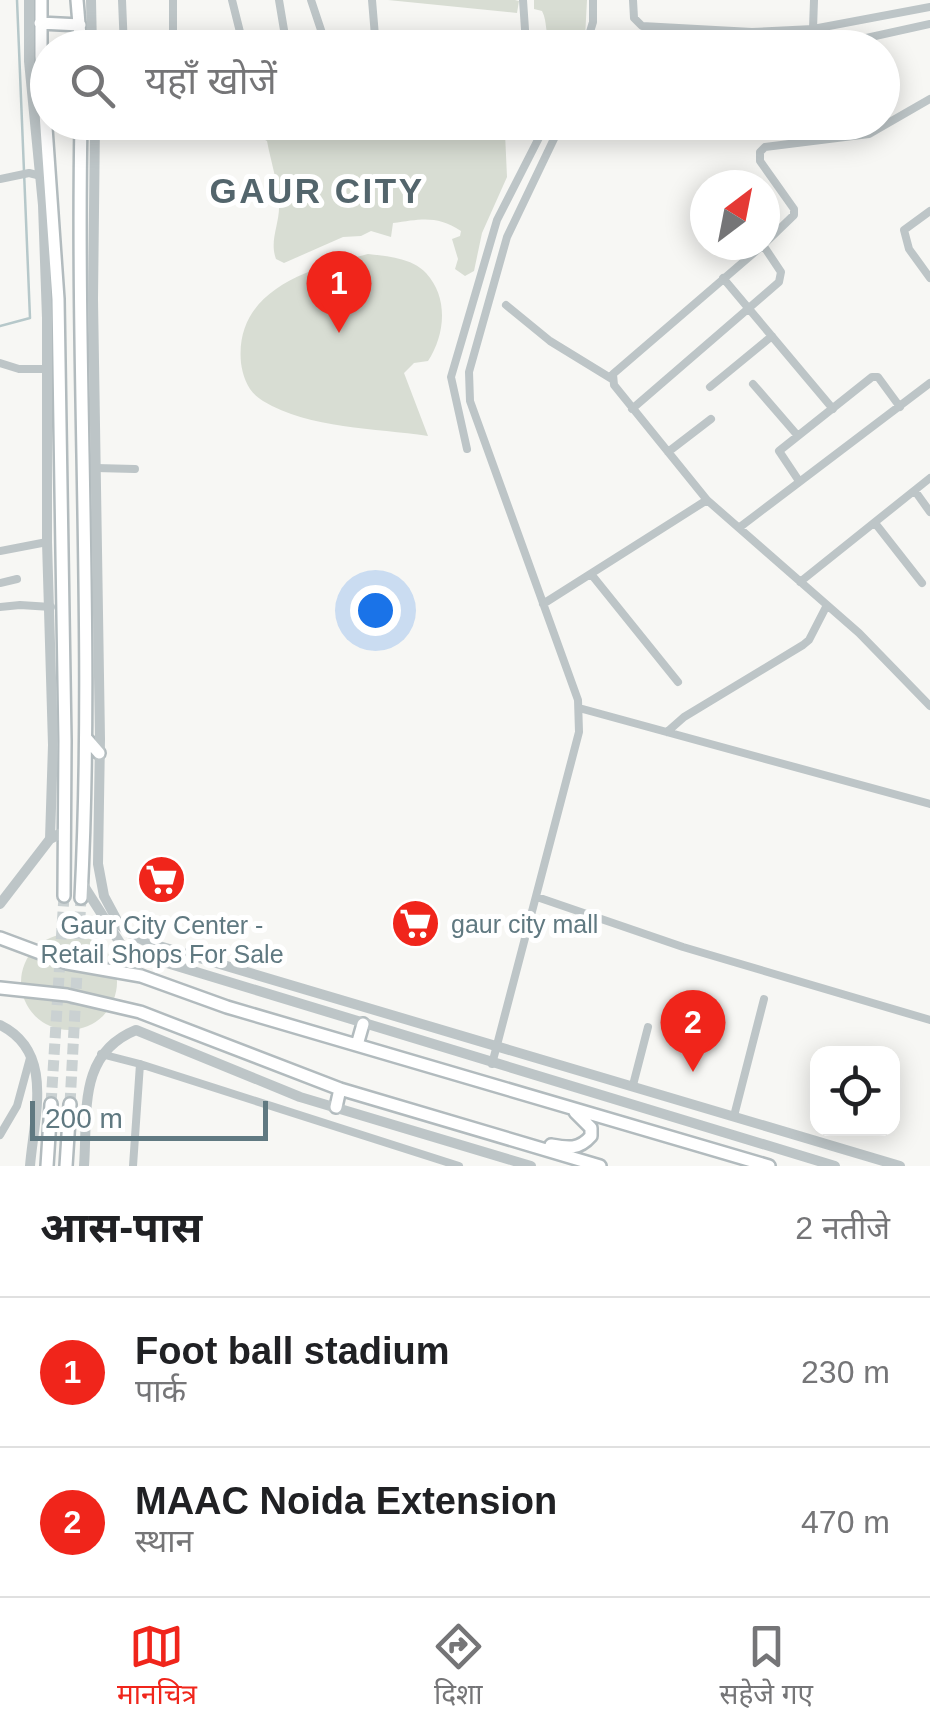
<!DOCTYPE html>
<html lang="hi">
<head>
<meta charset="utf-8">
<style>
  body { margin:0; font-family:Helvetica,"Noto Sans Devanagari",sans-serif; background:#f2f2f2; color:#202124 }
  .controls { position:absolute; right:30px; bottom:30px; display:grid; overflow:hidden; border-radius:20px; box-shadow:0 5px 25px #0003 }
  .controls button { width:90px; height:90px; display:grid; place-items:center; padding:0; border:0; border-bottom:2px solid #e0e0e0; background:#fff; color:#202124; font:50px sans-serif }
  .compass { position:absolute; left:690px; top:170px; width:90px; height:90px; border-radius:50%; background:#fff; box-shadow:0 5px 25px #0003; rotate:32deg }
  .scale { position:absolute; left:30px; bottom:25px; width:238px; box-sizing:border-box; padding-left:10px; border:5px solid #607981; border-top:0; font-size:28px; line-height:35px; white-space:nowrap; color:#607981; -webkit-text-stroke:8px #fff; paint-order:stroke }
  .you { position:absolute; left:375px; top:610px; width:35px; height:35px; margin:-25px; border:8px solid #fff; border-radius:50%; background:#1a73e8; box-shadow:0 0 0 15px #1a73e833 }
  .badge { display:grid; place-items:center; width:65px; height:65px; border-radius:50%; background:#f0251b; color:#fff; font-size:32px; font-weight:700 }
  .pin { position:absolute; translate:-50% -82px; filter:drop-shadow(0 2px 5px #0008) }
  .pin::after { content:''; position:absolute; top:52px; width:35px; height:30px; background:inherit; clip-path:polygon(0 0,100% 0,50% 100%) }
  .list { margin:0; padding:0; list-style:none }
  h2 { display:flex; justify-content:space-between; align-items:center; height:130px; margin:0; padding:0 40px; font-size:42px }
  h2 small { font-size:32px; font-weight:400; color:#757577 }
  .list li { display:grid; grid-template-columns:65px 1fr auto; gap:30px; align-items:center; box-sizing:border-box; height:150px; padding:0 40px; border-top:2px solid #e0e0e0 }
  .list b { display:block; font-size:38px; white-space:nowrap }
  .list p { margin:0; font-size:32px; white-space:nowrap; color:#757577 }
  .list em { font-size:32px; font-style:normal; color:#757577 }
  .icon { flex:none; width:55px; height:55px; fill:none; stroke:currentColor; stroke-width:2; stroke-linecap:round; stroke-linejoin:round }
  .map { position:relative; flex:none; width:930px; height:1166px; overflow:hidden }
  .search { position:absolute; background:#fff; box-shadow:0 5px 25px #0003; left:30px; right:30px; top:30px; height:110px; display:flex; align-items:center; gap:25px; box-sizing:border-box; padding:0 35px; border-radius:55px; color:#757577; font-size:38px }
  .sheet { height:430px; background:#fff }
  nav { display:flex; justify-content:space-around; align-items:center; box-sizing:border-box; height:140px; border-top:2px solid #e0e0e0; background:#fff; font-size:28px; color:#757577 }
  nav a { display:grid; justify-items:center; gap:5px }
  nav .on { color:#f0251b }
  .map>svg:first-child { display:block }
  .green { fill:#d8ddd3 }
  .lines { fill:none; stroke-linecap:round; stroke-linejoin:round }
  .stream { stroke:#b6c8ca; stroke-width:2.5 }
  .secondary-tunnel { stroke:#cad1d2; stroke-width:11; stroke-dasharray:11 5.5; stroke-linecap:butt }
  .secondary-casing { stroke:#b2bbbe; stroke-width:16 }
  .minor { stroke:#bdc5c7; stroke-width:8 }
  .tertiary { stroke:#bdc5c7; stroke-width:10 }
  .secondary { stroke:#fff; stroke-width:11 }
  .labels { text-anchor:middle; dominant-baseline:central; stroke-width:10; stroke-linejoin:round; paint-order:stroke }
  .poi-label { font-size:25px; fill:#607981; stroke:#fff; text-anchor:start }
  .district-label { font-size:35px; font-weight:bold; letter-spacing:2.5px; fill:#53656c; stroke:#fff }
</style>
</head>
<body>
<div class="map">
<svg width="930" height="1166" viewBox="0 0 930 1166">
  <rect width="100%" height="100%" fill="#f7f7f4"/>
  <path class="green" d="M 388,0 L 515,0 L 519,1 L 517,13 Z
    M 534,0 L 587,0 L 585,38 L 580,47 L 551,43 C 544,32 548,23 542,11 L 534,9 Z
    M 258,122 L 500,123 L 505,133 L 507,177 L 482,233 L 474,271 L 465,276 L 455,269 L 458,259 L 452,239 L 460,236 L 461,231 C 437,215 421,219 393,223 L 391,237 L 371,231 L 361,236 L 343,237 L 284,263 L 276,259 C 269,240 280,224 279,204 C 278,183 271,162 267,141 L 254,134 Z
    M 368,254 C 387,256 412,258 426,273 C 449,298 445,335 428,361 L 414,363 L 404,373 L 428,436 C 375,428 310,429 263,401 C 249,393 243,378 241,363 C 234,289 311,268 368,254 Z
    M21 982a48 48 0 1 1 96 0a48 48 0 1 1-96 0Z"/>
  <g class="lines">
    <path class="stream" d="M 0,326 L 30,318 L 17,0"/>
    <path class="secondary-tunnel" d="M 51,1104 L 64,896
      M 70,1104 L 81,898"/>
    <defs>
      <path id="secondary" d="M 41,0 L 41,56 L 58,299 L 65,741 L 64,896
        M 77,0 L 81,48
        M 40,23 L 80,25
        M 81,122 C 76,381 94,641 81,898
        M 86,738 L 99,753
        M 0,938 L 67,963 L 141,976 L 227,1007 L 769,1166
        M 0,988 L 67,995 L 140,1012 L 340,1089 L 600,1166
        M 357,1045 L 363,1024
        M 336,1107 L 340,1089
        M 551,1145 C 568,1148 579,1150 591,1136 L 591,1128 L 575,1112
        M 47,1166 L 51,1104
        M 66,1166 L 70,1104"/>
    </defs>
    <use href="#secondary" class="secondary-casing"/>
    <path class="minor" d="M 122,0 L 124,48
      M 173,0 L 173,48
      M 232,0 L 244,48
      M 279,0 L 287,48
      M 311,0 L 325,42 L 331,48
      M 372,0 L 376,48
      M 633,0 L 634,18 L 642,26 L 752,32 L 813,29 L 930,7
      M 813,29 L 814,0
      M 463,48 L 526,44 L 523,0
      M 585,48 L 593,22 L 593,0
      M 599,48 L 609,39 L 626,37 L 830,46 L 930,24
      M 0,179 L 29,173 L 41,176
      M 930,211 L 904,230 L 909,249 L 930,278
      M 765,243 L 794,215 L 794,209 L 760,161 L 760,152 L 765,147 L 869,134 L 930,99
      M 763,245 L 613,374 L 614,385 L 707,500 L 859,633 L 930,706
      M 723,278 L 833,409
      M 506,305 L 550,341 L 612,379
      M 0,363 L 19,369 L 47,369
      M 753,384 L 798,436
      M 710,387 L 772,336
      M 632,409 L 779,282 L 781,272 L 763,245
      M 467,449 L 451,377 L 497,220 L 547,122
      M 668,452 L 711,419
      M 96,468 L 135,469
      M 799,481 L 779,451 L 872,377 L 878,377 L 900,407
      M 915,491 L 930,512
      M 875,523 L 922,583
      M 740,527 L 930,383
      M 0,551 L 47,542
      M 591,574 L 678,682
      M 800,582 L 930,478
      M 0,583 L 17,579
      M 543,604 L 707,500
      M 0,607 L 20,605 L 51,607
      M 579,708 L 930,804
      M 667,732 L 684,717 L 803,645 L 809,640 L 827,605
      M 537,897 L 683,947 L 930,1020
      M 101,1054 L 140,1064 L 459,1166
      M 492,1064 L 579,732 L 578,700 L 470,401 L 469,372 L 507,237 L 562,122
      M 633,1085 L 648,1027
      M 734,1116 L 764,999
      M 0,1135 L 17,1106 L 30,1058
      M 133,1166 L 140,1064"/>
    <path class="tertiary" d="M 29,0 L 29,61 L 43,205 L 47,318 L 47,542 L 53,745 L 50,839
      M 91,0 L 92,48
      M 95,122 L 93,299 L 100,739 L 98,864 L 104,896 L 119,924 L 129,933 L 149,943 L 900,1166
      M 82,883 L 141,976
      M 0,904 L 50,839 L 65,831
      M 124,950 L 835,1166
      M 0,1025 C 55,1052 34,1116 30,1166
      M 84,1166 C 88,1113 77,1054 136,1030 L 300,1097 L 531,1166"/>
    <use href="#secondary" class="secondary"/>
  </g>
  <defs>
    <symbol id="supermarket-disc" viewBox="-11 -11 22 22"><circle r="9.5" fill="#f0251b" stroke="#fff"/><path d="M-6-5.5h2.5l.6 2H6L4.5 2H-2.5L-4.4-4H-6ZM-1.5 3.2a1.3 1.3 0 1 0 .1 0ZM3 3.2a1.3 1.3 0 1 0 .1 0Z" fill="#fff"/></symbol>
  </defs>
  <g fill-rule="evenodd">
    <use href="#supermarket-disc" x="134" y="852" width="55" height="55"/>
    <use href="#supermarket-disc" x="388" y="896" width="55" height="55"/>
  </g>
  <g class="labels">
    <g class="poi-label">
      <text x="451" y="924">gaur city mall</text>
      <text x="162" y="925" text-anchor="middle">Gaur City Center -<tspan x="162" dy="29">Retail Shops For Sale</tspan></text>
    </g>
    <g class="district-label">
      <text x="317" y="190">GAUR CITY</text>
    </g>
  </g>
</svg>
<div class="controls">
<button><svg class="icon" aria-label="locate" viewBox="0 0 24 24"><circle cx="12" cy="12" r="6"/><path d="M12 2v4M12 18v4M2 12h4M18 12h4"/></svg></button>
</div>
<svg class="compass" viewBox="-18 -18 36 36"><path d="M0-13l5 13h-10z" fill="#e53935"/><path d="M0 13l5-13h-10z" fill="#757577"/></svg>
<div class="scale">200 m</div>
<div class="you"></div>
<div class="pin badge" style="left:339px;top:333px">1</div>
<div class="pin badge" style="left:693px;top:1072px">2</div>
<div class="search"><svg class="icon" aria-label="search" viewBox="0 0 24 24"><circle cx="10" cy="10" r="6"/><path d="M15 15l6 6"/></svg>यहाँ खोजें</div>
</div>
<section class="sheet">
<h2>आस-पास<small>2 नतीजे</small></h2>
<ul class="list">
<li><span class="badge">1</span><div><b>Foot ball stadium</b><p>पार्क</p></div><em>230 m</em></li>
<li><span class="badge">2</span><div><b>MAAC Noida Extension</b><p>स्थान</p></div><em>470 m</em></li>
</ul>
</section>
<nav>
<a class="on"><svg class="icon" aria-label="map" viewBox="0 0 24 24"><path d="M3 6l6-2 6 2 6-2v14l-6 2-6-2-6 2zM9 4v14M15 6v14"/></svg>मानचित्र</a>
<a><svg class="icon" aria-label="directions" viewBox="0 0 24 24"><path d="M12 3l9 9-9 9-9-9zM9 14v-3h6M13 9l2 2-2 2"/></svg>दिशा</a>
<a><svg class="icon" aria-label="saved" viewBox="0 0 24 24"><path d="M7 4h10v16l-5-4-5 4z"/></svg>सहेजे गए</a>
</nav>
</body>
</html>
